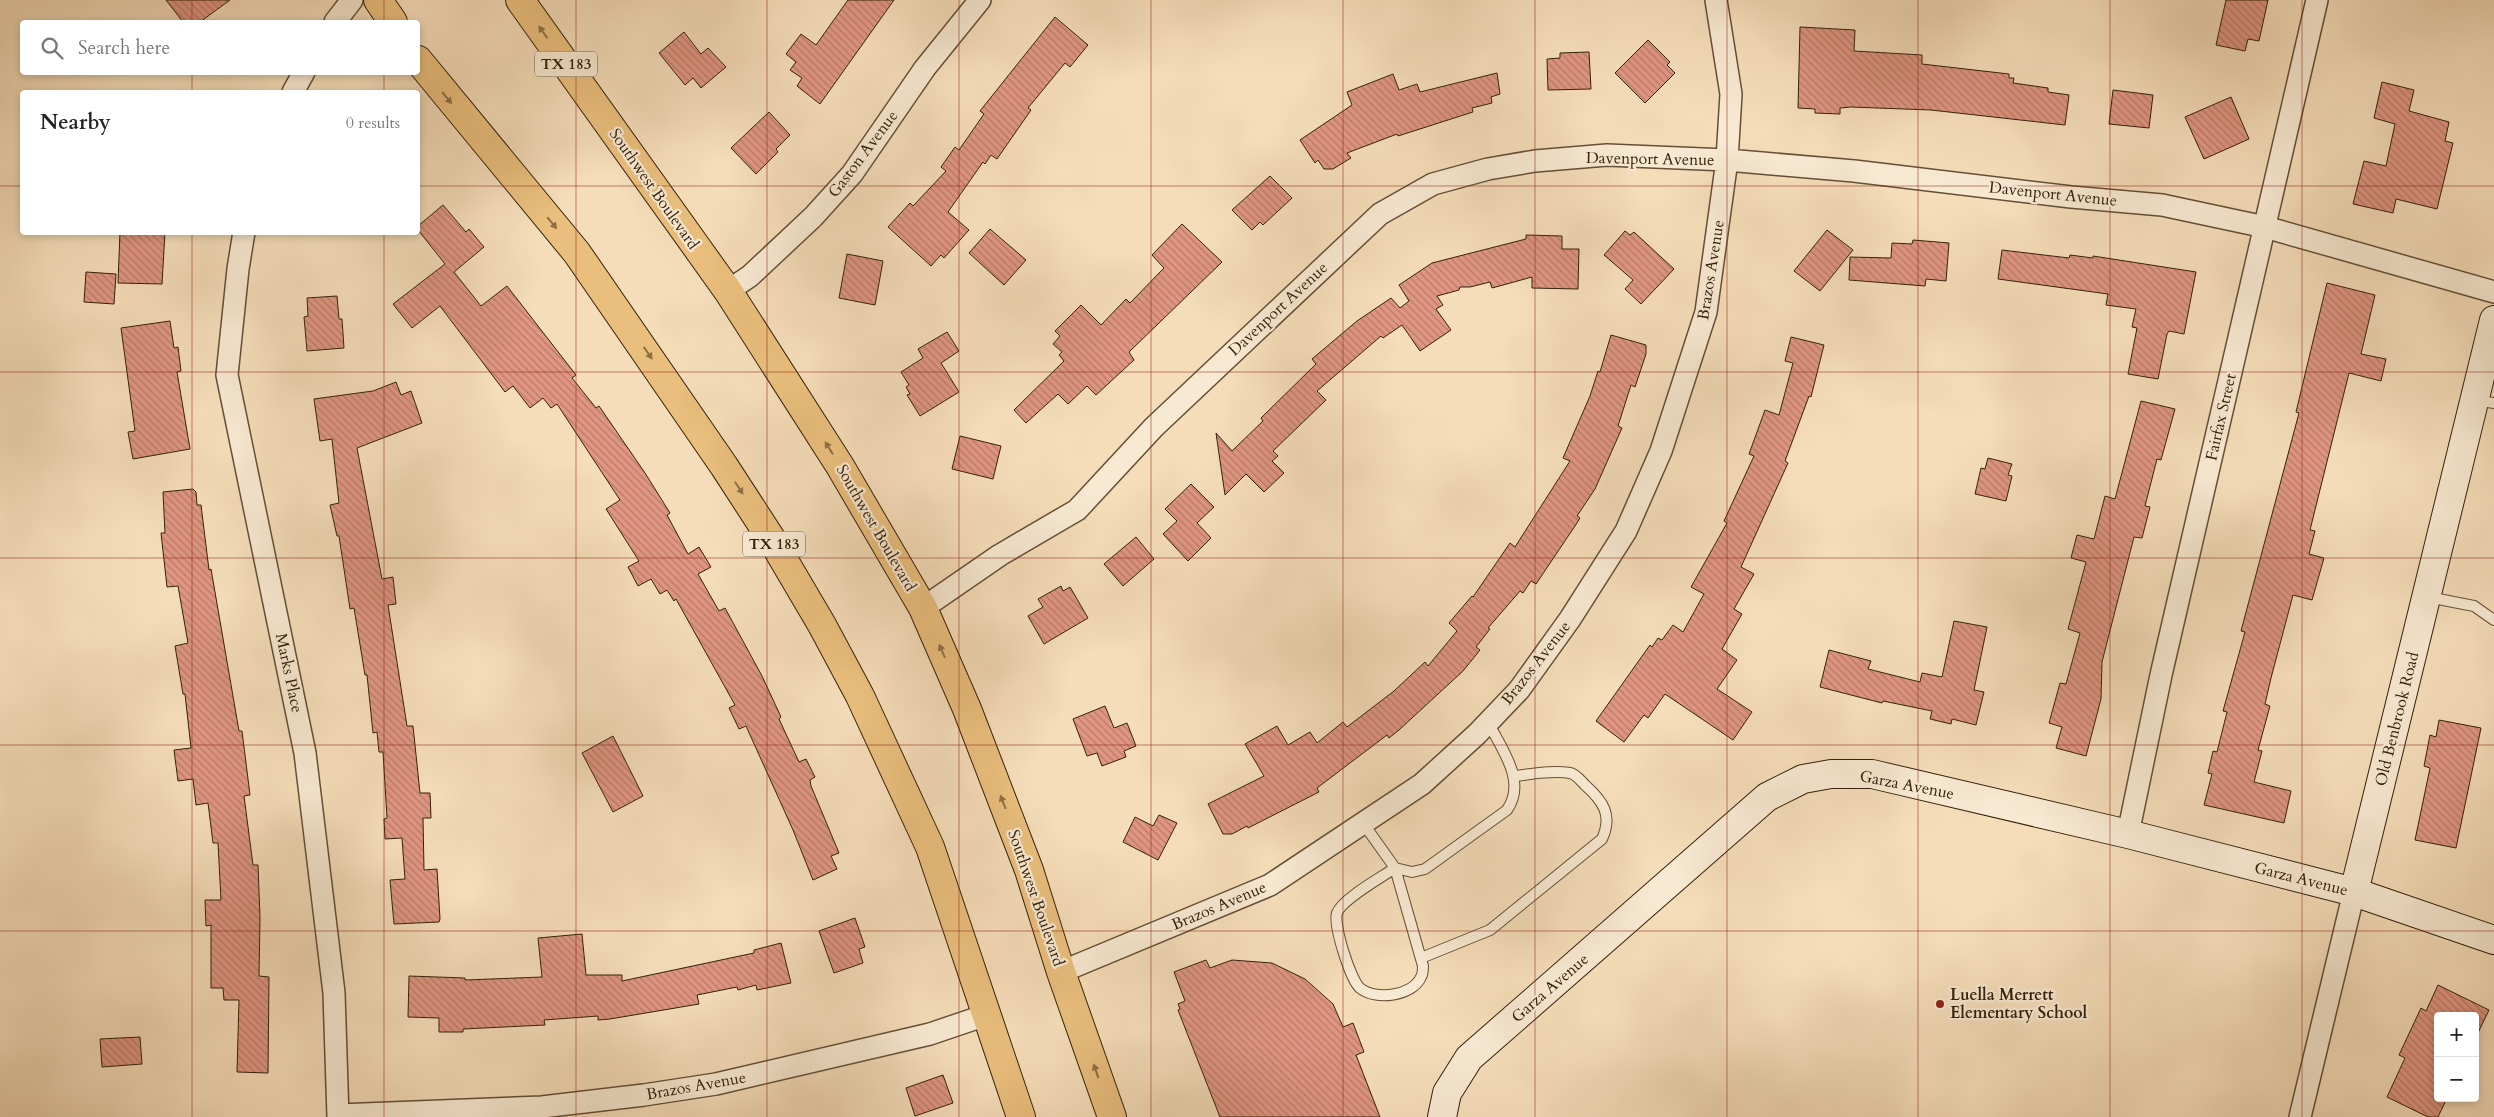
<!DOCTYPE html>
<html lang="en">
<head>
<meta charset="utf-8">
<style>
  body { margin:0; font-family:Cardo,serif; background:#f2f2f2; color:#222 }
  .controls { position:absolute; right:15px; bottom:15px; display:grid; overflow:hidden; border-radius:5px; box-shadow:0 2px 8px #0003 }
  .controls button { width:45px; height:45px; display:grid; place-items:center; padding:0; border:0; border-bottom:1px solid #e0e0e0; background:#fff; color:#222; font:25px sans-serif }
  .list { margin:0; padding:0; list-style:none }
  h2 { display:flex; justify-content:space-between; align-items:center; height:65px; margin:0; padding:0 20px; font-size:21px }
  h2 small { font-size:16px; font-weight:400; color:#767676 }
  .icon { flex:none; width:28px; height:28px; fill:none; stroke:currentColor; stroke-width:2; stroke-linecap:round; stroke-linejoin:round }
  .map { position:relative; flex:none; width:2494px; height:1117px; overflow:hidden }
  .search { position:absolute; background:#fff; box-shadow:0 2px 8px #0003; left:20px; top:20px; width:400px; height:55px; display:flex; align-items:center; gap:12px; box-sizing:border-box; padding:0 18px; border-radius:5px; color:#767676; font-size:19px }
  .panel { position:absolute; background:#fff; box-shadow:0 2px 8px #0003; left:20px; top:90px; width:400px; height:145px; border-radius:5px }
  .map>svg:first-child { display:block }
  .building { fill:url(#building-back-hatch); stroke:#33200b }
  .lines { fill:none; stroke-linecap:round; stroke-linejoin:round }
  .lane-casing { stroke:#644f36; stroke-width:12 }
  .street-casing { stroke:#644f36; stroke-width:24 }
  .secondary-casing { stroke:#33200b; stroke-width:30 }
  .primary-casing { stroke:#33200b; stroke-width:30 }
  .lane { stroke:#f8e9d2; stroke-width:10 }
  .street { stroke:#f8e9d2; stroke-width:21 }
  .secondary { stroke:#f8e9d2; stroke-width:28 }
  .primary { stroke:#eabe7c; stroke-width:28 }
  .oneway { fill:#8e6f44 }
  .grid { fill:none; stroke:#8f2418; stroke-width:1; stroke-opacity:0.55 }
  .poi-dot { fill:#8f2418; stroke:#f8e9d2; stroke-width:2 }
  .labels { text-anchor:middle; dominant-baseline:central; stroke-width:4.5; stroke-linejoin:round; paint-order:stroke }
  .shield { fill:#f8e9d2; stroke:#6e5c47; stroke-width:1 }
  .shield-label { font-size:15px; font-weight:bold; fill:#33200b }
  .street-label { font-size:16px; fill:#33200b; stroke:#f8e9d2 }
  .poi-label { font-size:16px; font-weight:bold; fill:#33200b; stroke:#f8e9d2; text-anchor:start }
</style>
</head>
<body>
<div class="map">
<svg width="2494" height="1117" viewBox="0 0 2494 1117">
  <defs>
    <pattern id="building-back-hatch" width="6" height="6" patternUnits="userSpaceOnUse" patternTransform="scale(1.25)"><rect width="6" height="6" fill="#e09681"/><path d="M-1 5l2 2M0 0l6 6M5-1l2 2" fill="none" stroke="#b67a68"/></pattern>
  </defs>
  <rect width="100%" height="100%" fill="#f5ddb9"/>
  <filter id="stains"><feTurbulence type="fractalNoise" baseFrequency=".004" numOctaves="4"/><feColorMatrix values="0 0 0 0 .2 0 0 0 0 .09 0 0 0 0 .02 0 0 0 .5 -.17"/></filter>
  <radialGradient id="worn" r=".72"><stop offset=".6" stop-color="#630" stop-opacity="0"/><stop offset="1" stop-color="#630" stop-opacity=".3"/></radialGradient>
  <path class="building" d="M 166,0 L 230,0 L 200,22 L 183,22 Z
    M 848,0 L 894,0 L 820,104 L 797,86 L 802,78 L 790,70 L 796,62 L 786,54 L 801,34 L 816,45 Z
    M 2226,0 L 2268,0 L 2259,41 L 2248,39 L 2245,51 L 2216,45 Z
    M 1055,17 L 1088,45 L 1070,67 L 1065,63 L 1028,108 L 1031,110 L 997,159 L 991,155 L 985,164 L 983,162 L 948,212 L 969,230 L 944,258 L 941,255 L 931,266 L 888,227 L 910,203 L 913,206 L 946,171 L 941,167 L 955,147 L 959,150 L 984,114 L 980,111 Z
    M 1800,27 L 1855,30 L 1854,51 L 1922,55 L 1922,64 L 2009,74 L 2009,78 L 2014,78 L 2013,83 L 2048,88 L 2048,92 L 2069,95 L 2065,125 L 1931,110 L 1851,107 L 1840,108 L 1840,114 L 1815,113 L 1815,109 L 1798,108 Z
    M 684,32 L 701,54 L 708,48 L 726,67 L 701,88 L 693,78 L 685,85 L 659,53 Z
    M 1648,40 L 1670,62 L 1667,65 L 1675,73 L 1645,103 L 1615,73 Z
    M 1589,52 L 1591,89 L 1548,90 L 1547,59 L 1560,58 L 1560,53 Z
    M 1497,73 L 1500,94 L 1491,97 L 1492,103 L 1472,108 L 1473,112 L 1398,136 L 1397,134 L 1347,153 L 1351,158 L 1333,169 L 1324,169 L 1318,160 L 1315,163 L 1300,140 L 1352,105 L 1347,92 L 1393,74 L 1399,90 L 1417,84 L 1420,92 Z
    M 2382,82 L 2414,90 L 2409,111 L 2449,122 L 2445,141 L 2453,143 L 2437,209 L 2396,199 L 2393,213 L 2353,204 L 2364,161 L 2386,166 L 2395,124 L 2374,118 Z
    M 2113,90 L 2153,95 L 2149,128 L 2109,124 Z
    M 2231,97 L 2249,139 L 2204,159 L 2185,117 Z
    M 769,112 L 790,135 L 776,149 L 778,152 L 756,174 L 731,148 Z
    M 1270,176 L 1292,198 L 1263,225 L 1260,222 L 1252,230 L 1232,210 Z
    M 443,205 L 466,232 L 469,229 L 484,247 L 454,272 L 481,306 L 507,286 L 576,375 L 572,378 L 596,408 L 599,406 L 645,473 L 670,513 L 667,515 L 688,554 L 699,547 L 711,567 L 698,574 L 719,611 L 725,608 L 762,676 L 781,717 L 779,719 L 799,762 L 806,759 L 815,777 L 810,780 L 811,786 L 839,853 L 831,856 L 837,869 L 813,880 L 793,830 L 746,726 L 739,729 L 729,708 L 735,705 L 676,599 L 674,601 L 667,590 L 660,594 L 651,579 L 638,586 L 628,567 L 639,561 L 606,509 L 620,500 L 557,404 L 551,408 L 543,398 L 530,408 L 513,386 L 505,392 L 440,306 L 412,328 L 393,304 L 445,264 L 418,230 L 418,226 Z
    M 1182,224 L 1222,262 L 1129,352 L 1134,360 L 1096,395 L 1087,386 L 1068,404 L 1058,394 L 1026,423 L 1014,410 L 1064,361 L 1059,355 L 1062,352 L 1053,344 L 1060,336 L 1055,331 L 1081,305 L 1101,325 L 1126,299 L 1130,303 L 1164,268 L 1152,255 Z
    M 990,229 L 1026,260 L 1004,285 L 969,253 Z
    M 1827,230 L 1853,250 L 1820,291 L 1794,271 Z
    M 1625,231 L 1630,235 L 1634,232 L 1674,269 L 1641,304 L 1625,289 L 1633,280 L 1604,255 Z
    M 120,232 L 165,232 L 162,284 L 118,283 Z
    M 1526,235 L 1562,236 L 1562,249 L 1579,249 L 1578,289 L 1532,288 L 1532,277 L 1492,288 L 1490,282 L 1470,287 L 1460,287 L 1459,290 L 1437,296 L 1443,305 L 1436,309 L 1451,330 L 1420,351 L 1402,325 L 1383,338 L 1381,336 L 1317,391 L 1326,400 L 1273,451 L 1278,456 L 1272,461 L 1284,473 L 1264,492 L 1246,474 L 1225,495 L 1216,433 L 1232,451 L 1263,421 L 1261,418 L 1316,364 L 1312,359 L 1357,321 L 1391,298 L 1400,308 L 1409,301 L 1399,285 L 1432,263 L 1526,239 Z
    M 1913,240 L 1949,243 L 1946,281 L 1926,279 L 1925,286 L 1849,280 L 1850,257 L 1891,258 L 1892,243 L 1912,244 Z
    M 2002,250 L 2069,258 L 2070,255 L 2093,258 L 2093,256 L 2196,272 L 2184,334 L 2169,331 L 2167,334 L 2158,379 L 2128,374 L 2137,328 L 2132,327 L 2136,309 L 2106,305 L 2108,294 L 1998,279 Z
    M 847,254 L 883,261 L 875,305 L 839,298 Z
    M 86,272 L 116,274 L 114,304 L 84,302 Z
    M 2327,283 L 2375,295 L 2361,354 L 2386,359 L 2381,381 L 2349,373 L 2310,530 L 2315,531 L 2309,554 L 2324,558 L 2312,600 L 2293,595 L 2271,678 L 2265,704 L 2270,706 L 2258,750 L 2262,751 L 2254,782 L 2291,791 L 2284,823 L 2204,805 L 2212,774 L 2208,773 L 2213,751 L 2217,752 L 2227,712 L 2223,711 L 2245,632 L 2241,631 L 2299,413 L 2296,412 Z
    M 337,296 L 339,319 L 342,319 L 344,348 L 307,351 L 304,317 L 308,316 L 307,298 Z
    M 170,321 L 174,348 L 178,347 L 181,371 L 177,372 L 190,449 L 133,459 L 128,432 L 135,431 L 121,328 Z
    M 947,332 L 959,351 L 941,363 L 959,392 L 920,416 L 907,395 L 910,394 L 906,387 L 909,385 L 901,372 L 923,358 L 918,349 Z
    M 1611,335 L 1646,345 L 1646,354 L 1635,387 L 1631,385 L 1618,426 L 1622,428 L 1595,489 L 1577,516 L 1580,518 L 1575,526 L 1536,584 L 1531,581 L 1523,593 L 1520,591 L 1488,628 L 1490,629 L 1476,647 L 1480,650 L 1463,671 L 1399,730 L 1389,738 L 1387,735 L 1317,788 L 1319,792 L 1248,828 L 1247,826 L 1232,834 L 1223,834 L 1208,804 L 1264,776 L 1245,744 L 1277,726 L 1288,745 L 1310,732 L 1317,743 L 1343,722 L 1347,727 L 1394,691 L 1425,662 L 1428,666 L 1457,631 L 1449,623 L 1472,596 L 1473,597 L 1510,543 L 1515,547 L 1570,461 L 1563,458 L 1590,396 L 1598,371 L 1600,372 Z
    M 1791,337 L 1824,345 L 1811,397 L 1809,396 L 1785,461 L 1788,463 L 1741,567 L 1754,574 L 1734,609 L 1742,614 L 1722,649 L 1737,660 L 1717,689 L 1752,712 L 1733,740 L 1665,694 L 1648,718 L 1644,715 L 1624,742 L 1596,721 L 1650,645 L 1652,647 L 1658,638 L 1662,640 L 1673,625 L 1683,632 L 1704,594 L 1691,587 L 1727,523 L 1724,521 L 1754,456 L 1749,454 L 1765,410 L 1779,415 L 1793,363 L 1785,361 Z
    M 396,382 L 401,395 L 411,391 L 422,423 L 357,448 L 382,579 L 393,577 L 396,604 L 388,605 L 407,726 L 413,726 L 420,793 L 430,793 L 431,818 L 423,818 L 424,870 L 437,869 L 440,919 L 439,922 L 394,924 L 390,880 L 405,879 L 402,838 L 385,839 L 384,819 L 387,818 L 383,752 L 379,752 L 377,732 L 373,733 L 367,675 L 365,675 L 354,608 L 350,609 L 339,536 L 337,536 L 330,505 L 339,503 L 332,439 L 320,441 L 314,399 L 373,391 Z
    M 2141,401 L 2175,409 L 2161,460 L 2157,459 L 2145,506 L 2150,507 L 2142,538 L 2134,537 L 2102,662 L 2101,699 L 2086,756 L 2056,748 L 2062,727 L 2049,723 L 2060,683 L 2066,684 L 2080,633 L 2068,629 L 2086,562 L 2071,558 L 2077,535 L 2094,539 L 2105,496 L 2115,499 Z
    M 960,436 L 1001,446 L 993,479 L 952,469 Z
    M 1988,458 L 2012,464 L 2008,475 L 2012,476 L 2006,501 L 1975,494 L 1981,468 L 1985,469 Z
    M 1191,484 L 1214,507 L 1197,523 L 1211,538 L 1188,561 L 1163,534 L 1177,521 L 1165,509 Z
    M 193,489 L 196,492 L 197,505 L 201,505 L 209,570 L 211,569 L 239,731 L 242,731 L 250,795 L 244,796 L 253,865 L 258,865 L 260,918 L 259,976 L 269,977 L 268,1073 L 237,1072 L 239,1000 L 224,1000 L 223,988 L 211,988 L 211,925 L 206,926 L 205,900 L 221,900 L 218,843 L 213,843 L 208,803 L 196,805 L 193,779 L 178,781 L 174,750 L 191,748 L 185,694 L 183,694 L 175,646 L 188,643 L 178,586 L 167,587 L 161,533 L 165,533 L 163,492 Z
    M 1136,537 L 1154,559 L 1123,586 L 1104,564 Z
    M 1061,586 L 1063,591 L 1070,587 L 1088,618 L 1044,644 L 1028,616 L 1043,607 L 1038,599 Z
    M 1954,621 L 1987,627 L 1974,690 L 1984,692 L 1976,725 L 1952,719 L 1951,724 L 1930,719 L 1932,711 L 1883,701 L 1882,703 L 1820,687 L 1829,650 L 1871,661 L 1868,669 L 1920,682 L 1922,673 L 1942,677 Z
    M 1105,706 L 1114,728 L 1127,723 L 1136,746 L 1124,751 L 1126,757 L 1102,766 L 1097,753 L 1087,756 L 1073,719 Z
    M 2439,720 L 2481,728 L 2456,848 L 2415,840 L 2430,768 L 2424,766 L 2430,735 L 2436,737 Z
    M 613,736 L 643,796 L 613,812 L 582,753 Z
    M 1159,815 L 1177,823 L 1158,860 L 1123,842 L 1135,817 L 1153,826 Z
    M 855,918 L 865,947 L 859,949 L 863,963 L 834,973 L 819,931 Z
    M 582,934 L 586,975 L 622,975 L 622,981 L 754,953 L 754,950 L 781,943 L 791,983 L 757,990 L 756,985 L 738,990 L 737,987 L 697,995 L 699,1004 L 610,1019 L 598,1020 L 598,1016 L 544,1020 L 545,1025 L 463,1029 L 463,1032 L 439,1032 L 439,1018 L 408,1017 L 409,976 L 465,978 L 465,980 L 542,977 L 538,938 Z
    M 1206,960 L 1210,968 L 1232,960 L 1272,963 L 1305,979 L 1333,1004 L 1343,1027 L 1353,1023 L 1364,1052 L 1356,1055 L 1380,1117 L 1220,1117 L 1178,1010 L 1180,1009 L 1178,1004 L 1185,1001 L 1174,972 Z
    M 2438,985 L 2489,1010 L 2475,1039 L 2475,1016 L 2438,1016 L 2438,1098 L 2447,1098 L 2438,1117 L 2428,1117 L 2387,1097 L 2405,1058 L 2399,1055 L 2421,1008 L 2426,1011 Z
    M 140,1037 L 142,1064 L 102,1067 L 100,1039 Z
    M 943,1075 L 953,1103 L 915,1116 L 906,1088 Z"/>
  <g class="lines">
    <defs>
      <path id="lane" d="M 2475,400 L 2494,403
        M 2428,597 L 2474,606 L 2494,620
        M 1363,823 L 1395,868 L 1412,872 L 1425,869 L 1507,810 C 1527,781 1502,750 1488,722
        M 1395,868 L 1423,966 C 1423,969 1423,974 1421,977 C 1413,996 1375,1001 1360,988 C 1351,981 1333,925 1337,913 C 1342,899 1382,877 1395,868 Z
        M 1421,958 L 1490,930 L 1602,839 C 1613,815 1603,801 1585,785 C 1581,781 1576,774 1570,773 C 1552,770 1533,774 1515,776"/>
      <path id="street" d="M 335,22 L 352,0
        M 293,92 L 304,72
        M 244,232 L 238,269 L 227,375 L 305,753 L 334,993 L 338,1117
        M 728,291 L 750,276 L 813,217 L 852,174 L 925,68 L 980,0
        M 923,608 L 1000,555 L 1077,510 L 1154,427 L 1380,214 L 1433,184 L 1488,169 L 1535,161 L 1607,155 L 1727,160 L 1854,171 L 2071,197 L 2162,205 L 2265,227 L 2494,292
        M 2128,834 L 2161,675 L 2317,0
        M 1061,972 L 1270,885 L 1422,784 L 1477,734 L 1519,690 L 1570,619 L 1626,531 L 1661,451 L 1706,312 L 1727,160 L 1731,94 L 1716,0
        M 338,1115 L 542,1107 L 644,1095 L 716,1084 L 930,1034 L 986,1015
        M 2300,1117 L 2354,892"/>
      <path id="secondary" d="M 2354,892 L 2494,320
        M 1442,1117 L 1447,1093 L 1469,1058 L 1767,797 L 1803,779 L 1831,774 L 1872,774 L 2128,834 L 2354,892 L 2494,940"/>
      <path id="primary" d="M 378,0 L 393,22
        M 520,0 L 728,291 L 840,466 L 923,608 L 967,709 L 1029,870 L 1061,972 L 1112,1117
        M 418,60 L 577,253 L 724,466 L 772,540 L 822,625 L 860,696 L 930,847 L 1021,1117"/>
    </defs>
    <use href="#lane" class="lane-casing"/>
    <use href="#street" class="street-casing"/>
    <use href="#secondary" class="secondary-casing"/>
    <use href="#primary" class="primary-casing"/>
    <use href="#lane" class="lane"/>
    <use href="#street" class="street"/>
    <use href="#secondary" class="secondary"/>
    <use href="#primary" class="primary"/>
  </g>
  <defs><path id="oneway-solid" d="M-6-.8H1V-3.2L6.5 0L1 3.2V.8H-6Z" transform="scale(1.25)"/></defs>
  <g class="oneway">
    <use href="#oneway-solid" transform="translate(543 32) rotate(-125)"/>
    <use href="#oneway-solid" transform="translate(447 98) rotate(50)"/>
    <use href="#oneway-solid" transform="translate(552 223) rotate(50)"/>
    <use href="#oneway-solid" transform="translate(648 353) rotate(55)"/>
    <use href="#oneway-solid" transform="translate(829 448) rotate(-122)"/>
    <use href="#oneway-solid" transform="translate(739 488) rotate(57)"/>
    <use href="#oneway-solid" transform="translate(942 651) rotate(-113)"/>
    <use href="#oneway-solid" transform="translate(1003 802) rotate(-111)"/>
    <use href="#oneway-solid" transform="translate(1096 1071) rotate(-109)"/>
  </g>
  <path class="grid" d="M 192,0 L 192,22M 384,0 L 384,22M 576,0 L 576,1117M 767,0 L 767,1117M 959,0 L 959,1117M 1151,0 L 1151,1117M 1343,0 L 1343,1117M 1535,0 L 1535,1117M 1727,0 L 1727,1117M 1918,0 L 1918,1117M 2110,0 L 2110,1117M 2302,0 L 2302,1117M 192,72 L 192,92M 384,72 L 384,92M 0,186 L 22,186M 418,186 L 2494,186M 192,232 L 192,1117M 384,232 L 384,1117M 0,372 L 2494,372M 0,558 L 2494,558M 0,745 L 2494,745M 0,931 L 2494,931"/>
  <circle class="poi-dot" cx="1940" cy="1004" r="5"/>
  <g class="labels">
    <g class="shield">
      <rect x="535" y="51.5" width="62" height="25" rx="4"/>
      <rect x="743" y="531.5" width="62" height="25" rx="4"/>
    </g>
    <g class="shield-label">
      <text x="566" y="64">TX 183</text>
      <text x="774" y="544">TX 183</text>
    </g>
    <g class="street-label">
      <text transform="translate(863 154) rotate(-53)">Gaston Avenue</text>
      <text transform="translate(1650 159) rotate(1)">Davenport Avenue</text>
      <text transform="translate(654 189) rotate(55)">Southwest Boulevard</text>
      <text transform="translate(2053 194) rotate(6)">Davenport Avenue</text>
      <text transform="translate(1711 270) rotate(-81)">Brazos Avenue</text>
      <text transform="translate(1278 309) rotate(-43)">Davenport Avenue</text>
      <text transform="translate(2221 417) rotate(-77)">Fairfax Street</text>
      <text transform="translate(876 528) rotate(60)">Southwest Boulevard</text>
      <text transform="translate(1536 663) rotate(-52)">Brazos Avenue</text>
      <text transform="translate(289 673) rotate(78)">Marks Place</text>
      <text transform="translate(2397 719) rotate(-76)">Old Benbrook Road</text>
      <text transform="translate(1907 785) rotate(11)">Garza Avenue</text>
      <text transform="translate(2301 879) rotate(14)">Garza Avenue</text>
      <text transform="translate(1036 898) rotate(71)">Southwest Boulevard</text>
      <text transform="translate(1219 906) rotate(-23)">Brazos Avenue</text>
      <text transform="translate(1550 988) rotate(-41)">Garza Avenue</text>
      <text transform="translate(696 1086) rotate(-10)">Brazos Avenue</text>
    </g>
    <g class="poi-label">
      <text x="1950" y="995">Luella Merrett<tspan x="1950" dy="18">Elementary School</tspan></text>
    </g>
  </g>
  <rect width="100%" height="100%" filter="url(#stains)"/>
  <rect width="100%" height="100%" fill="url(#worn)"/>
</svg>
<div class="controls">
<button>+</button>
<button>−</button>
</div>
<div class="search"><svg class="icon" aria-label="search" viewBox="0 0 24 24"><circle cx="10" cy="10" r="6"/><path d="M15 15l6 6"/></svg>Search here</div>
<section class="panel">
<h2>Nearby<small>0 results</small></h2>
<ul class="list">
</ul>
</section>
</div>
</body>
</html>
